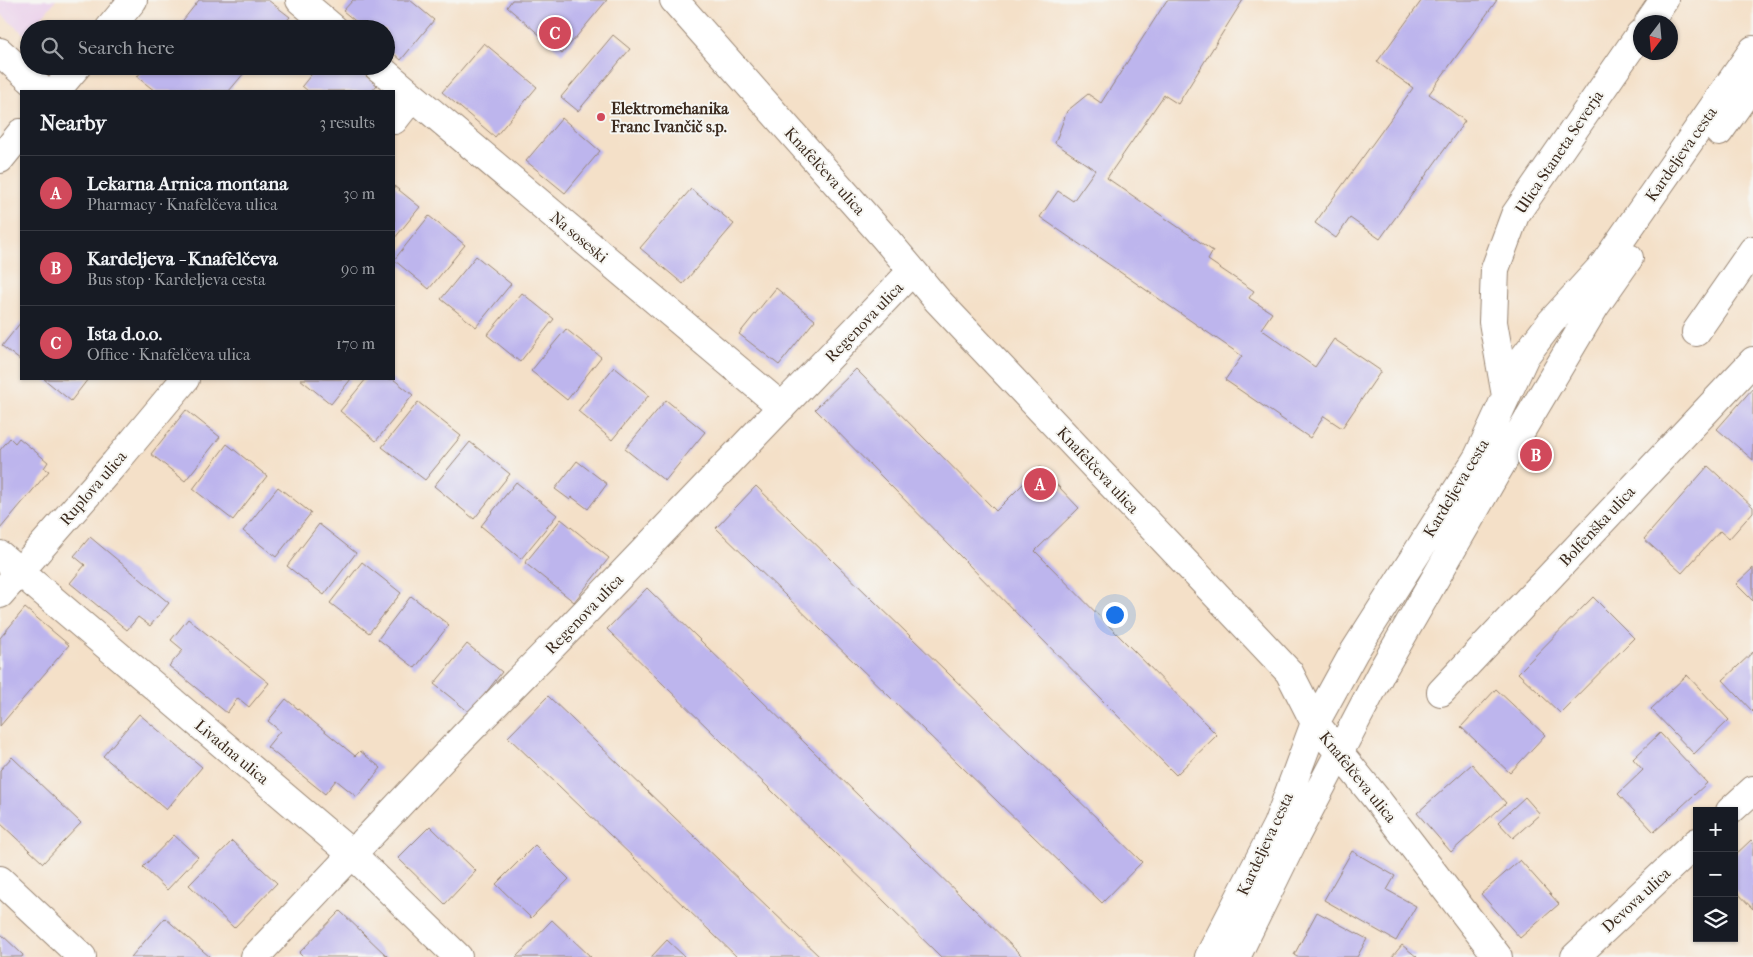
<!DOCTYPE html>
<html lang="en">
<head>
<meta charset="utf-8">
<style>
  body { margin:0; font-family:"IM FELL French Canon",serif; background:#242831; color:#f1f3f6 }
  .controls { position:absolute; right:15px; bottom:15px; display:grid; overflow:hidden; border-radius:0px; box-shadow:0 1px 4px #0004 }
  .controls button { width:45px; height:45px; display:grid; place-items:center; padding:0; border:0; border-bottom:1px solid #363941; background:#171b24; color:#f1f3f6; font:25px sans-serif }
  .compass { position:absolute; left:1633px; top:15px; width:45px; height:45px; border-radius:50%; background:#171b24; box-shadow:0 1px 4px #0004; rotate:196deg }
  .you { position:absolute; left:1114px; top:614px; width:18px; height:18px; margin:-12px; border:4px solid #fff; border-radius:50%; background:#1a73e8; box-shadow:0 0 0 8px #1a73e833 }
  .badge { display:grid; place-items:center; width:32px; height:32px; border-radius:50%; background:#d1495b; color:#fff; font-size:16px; font-weight:700 }
  .pin { position:absolute; translate:-50% -50%; border:2px solid #fff; box-shadow:0 1px 5px #0006 }
  .list { margin:0; padding:0; list-style:none }
  h2 { display:flex; justify-content:space-between; align-items:center; height:65px; margin:0; padding:0 20px; font-size:21px }
  h2 small { font-size:16px; font-weight:400; color:#9ea1a6 }
  .list li { display:grid; grid-template-columns:32px 1fr auto; gap:15px; align-items:center; box-sizing:border-box; height:75px; padding:0 20px; border-top:1px solid #363941 }
  .list b { display:block; font-size:19px; white-space:nowrap }
  .list p { margin:0; font-size:16px; white-space:nowrap; color:#9ea1a6 }
  .list em { font-size:16px; font-style:normal; color:#9ea1a6 }
  .icon { flex:none; width:28px; height:28px; fill:none; stroke:currentColor; stroke-width:2; stroke-linecap:round; stroke-linejoin:round }
  .map { position:relative; flex:none; width:1753px; height:957px; overflow:hidden }
  .search { position:absolute; background:#171b24; box-shadow:0 1px 4px #0004; left:20px; top:20px; width:375px; height:55px; display:flex; align-items:center; gap:12px; box-sizing:border-box; padding:0 18px; border-radius:28px; color:#9ea1a6; font-size:19px }
  .panel { position:absolute; background:#171b24; box-shadow:0 1px 4px #0004; left:20px; top:90px; width:375px; height:290px; border-radius:0px }
  .map>svg:first-child { display:block }
  .built { fill:#ebd1eb }
  .building { fill:#bdb5ed }
  .lines { fill:none; stroke-linecap:round; stroke-linejoin:round }
  .minor-casing { stroke:#988573; stroke-width:30 }
  .minor { stroke:#fff; stroke-width:28 }
  .poi-dot { fill:#d1495b; stroke:#f6f6f2; stroke-width:2 }
  .labels { text-anchor:middle; dominant-baseline:central; stroke-width:4; stroke-linejoin:round; paint-order:stroke }
  .poi-label { font-size:16px; font-weight:bold; fill:#3b2a1e; stroke:#f6f6f2; text-anchor:start }
  .street-label { font-size:16px; fill:#3b2a1e; stroke:#f6f6f2 }
</style>
</head>
<body>
<div class="map">
<svg width="1753" height="957" viewBox="0 0 1753 957">
  <rect width="100%" height="100%" fill="#f6f6f2"/>
  <filter id="ink" filterUnits="userSpaceOnUse"><feTurbulence type="fractalNoise" baseFrequency=".02" numOctaves="2"/><feDisplacementMap in="SourceGraphic" scale="10" xChannelSelector="R" yChannelSelector="G"/><feConvolveMatrix kernelMatrix="1 2 1 2 8 2 1 2 1" color-interpolation-filters="sRGB"/></filter>
  <filter id="wash" filterUnits="userSpaceOnUse"><feTurbulence type="fractalNoise" baseFrequency=".0096" numOctaves="4" result="noise"/><feDisplacementMap in="SourceGraphic" scale="20" xChannelSelector="R" yChannelSelector="G"/><feGaussianBlur stdDeviation="1.12" result="paint"/><feColorMatrix in="noise" values="0 0 0 0 0 0 0 0 0 0 0 0 0 0 0 0 0 1.4 0 .05"/><feComposite in="paint" operator="in"/></filter>
  <g filter="url(#wash)">
    <rect width="100%" height="100%" fill="#f4e0c8"/>
    <path class="built" d="M 0,0 L 56,0 L 32,29 L 29,29 L 29,32 L 26,36 L 0,13 Z"/>
    <g id="blocks">
      <path class="building" d="M 199,0 L 268,0 L 290,17 L 280,29 L 176,29 Z
        M 353,0 L 410,0 L 434,20 L 401,60 L 386,47 L 386,29 L 365,29 L 343,11 Z
        M 512,0 L 607,0 L 562,54 L 507,7 Z
        M 1167,0 L 1243,0 L 1178,104 L 1164,95 L 1107,178 L 1213,251 L 1208,260 L 1254,291 L 1249,298 L 1272,313 L 1261,329 L 1315,367 L 1334,339 L 1381,371 L 1342,428 L 1324,416 L 1310,438 L 1225,380 L 1242,356 L 1040,217 L 1058,191 L 1073,201 L 1095,170 L 1055,143 L 1067,111 L 1088,94 L 1101,103 Z
        M 1422,0 L 1497,0 L 1429,94 L 1465,121 L 1380,239 L 1350,218 L 1336,238 L 1315,223 L 1413,88 L 1377,62 Z
        M 613,35 L 630,49 L 578,111 L 561,97 Z
        M 484,43 L 537,87 L 495,137 L 442,92 Z
        M 146,66 L 250,66 L 229,91 L 155,91 L 137,77 Z
        M 318,66 L 354,66 L 377,85 L 372,91 L 308,91 L 302,86 Z
        M 562,118 L 600,151 L 565,193 L 526,161 Z
        M 394,186 L 420,207 L 394,239 Z
        M 691,189 L 734,224 L 683,284 L 640,248 Z
        M 429,216 L 465,245 L 429,289 L 394,260 Z
        M 476,256 L 511,284 L 476,327 L 441,299 Z
        M 776,288 L 815,320 L 779,365 L 739,334 Z
        M 522,293 L 554,319 L 520,362 L 487,335 Z
        M 21,322 L 21,361 L 2,346 Z
        M 566,329 L 601,357 L 567,400 L 531,371 Z
        M 614,367 L 649,395 L 612,440 L 578,411 Z
        M 856,369 L 996,511 L 1040,467 L 1079,508 L 1035,551 L 1217,735 L 1176,775 L 815,409 Z
        M 44,379 L 88,379 L 71,401 Z
        M 300,379 L 351,379 L 331,404 Z
        M 366,379 L 393,379 L 413,395 L 376,441 L 340,411 Z
        M 1753,388 L 1753,460 L 1717,429 Z
        M 666,400 L 705,432 L 665,481 L 625,449 Z
        M 418,402 L 461,436 L 425,480 L 382,447 Z
        M 186,410 L 220,437 L 185,481 L 151,454 Z
        M 10,438 L 15,443 L 19,438 L 48,462 L 44,468 L 49,471 L 0,529 L 0,450 Z
        M 470,442 L 510,474 L 474,519 L 434,486 Z
        M 227,444 L 267,476 L 233,520 L 193,489 Z
        M 577,461 L 607,484 L 588,509 L 572,497 L 570,500 L 555,489 Z
        M 1708,466 L 1753,507 L 1753,512 L 1729,539 L 1720,531 L 1682,573 L 1644,539 Z
        M 516,482 L 557,515 L 521,559 L 481,526 Z
        M 756,486 L 1142,862 L 1102,903 L 716,528 Z
        M 278,487 L 311,513 L 276,557 L 243,531 Z
        M 561,519 L 609,558 L 574,602 L 525,563 Z
        M 319,524 L 356,553 L 324,595 L 287,566 Z
        M 90,537 L 169,603 L 150,626 L 138,617 L 127,630 L 70,583 L 85,565 L 74,556 Z
        M 362,562 L 401,593 L 369,633 L 330,603 Z
        M 1753,568 L 1753,601 L 1736,584 Z
        M 647,588 L 1023,957 L 941,957 L 607,629 Z
        M 411,596 L 449,625 L 415,668 L 378,639 Z
        M 1593,597 L 1634,638 L 1560,713 L 1518,673 Z
        M 25,608 L 69,645 L 0,726 L 0,638 Z
        M 188,619 L 269,683 L 249,707 L 238,698 L 227,713 L 169,666 L 183,650 L 171,640 Z
        M 467,644 L 502,672 L 470,713 L 434,684 Z
        M 1753,652 L 1753,712 L 1723,680 Z
        M 1687,675 L 1729,720 L 1694,754 L 1651,709 Z
        M 1496,689 L 1545,735 L 1510,773 L 1461,727 Z
        M 548,696 L 820,957 L 737,957 L 508,737 Z
        M 286,699 L 355,756 L 360,751 L 381,768 L 357,797 L 336,780 L 325,794 L 267,747 L 280,731 L 268,721 Z
        M 139,714 L 202,767 L 166,810 L 103,756 Z
        M 1660,733 L 1707,783 L 1654,832 L 1618,794 L 1643,770 L 1633,759 Z
        M 12,757 L 81,823 L 43,863 L 0,823 L 0,770 Z
        M 1472,764 L 1506,803 L 1451,852 L 1417,813 Z
        M 1525,797 L 1540,814 L 1513,838 L 1498,822 Z
        M 430,826 L 476,871 L 445,904 L 398,858 Z
        M 174,835 L 198,857 L 167,890 L 143,867 Z
        M 1751,840 L 1753,842 L 1753,909 L 1734,889 L 1734,856 Z
        M 232,841 L 277,883 L 234,928 L 189,885 Z
        M 535,845 L 569,879 L 531,918 L 496,884 Z
        M 1352,851 L 1395,876 L 1387,890 L 1416,906 L 1396,941 L 1324,900 Z
        M 1520,860 L 1559,904 L 1520,938 L 1481,894 Z
        M 340,911 L 388,957 L 303,957 L 299,953 Z
        M 1317,912 L 1367,939 L 1357,957 L 1297,957 L 1294,955 Z
        M 165,918 L 210,957 L 131,957 Z
        M 552,920 L 591,957 L 516,957 Z
        M 0,933 L 23,955 L 22,957 L 0,957 Z
        M 667,940 L 685,957 L 651,957 Z
        M 1402,945 L 1417,957 L 1392,957 Z"/>
    </g>
  </g>
  <g filter="url(#ink)">
    <use href="#blocks" fill-opacity="0" stroke="#988573" stroke-width="1"/>
    <g class="lines">
      <defs>
        <path id="minor" d="M 300,0 L 334,29
          M 674,0 L 884,237 L 938,301 L 1289,672 L 1315,723 L 1375,797 L 1498,957
          M 1649,22 L 1664,0
          M 109,29 L 133,0
          M 0,52 L 43,91
          M 377,66 L 782,407
          M 56,91 L 77,66
          M 394,120 L 412,97
          M 1719,132 L 1753,84
          M 0,159 L 21,133
          M 1696,332 L 1753,250
          M 1506,396 L 1493,322 L 1495,269 L 1515,215 L 1640,34
          M 0,555 L 353,855 L 458,957
          M 0,594 L 115,463 L 185,379
          M 1441,692 L 1753,361
          M 1730,811 L 1753,790
          M 0,880 L 82,957
          M 255,957 L 464,736 L 571,627 L 912,271
          M 1209,957 L 1277,825 L 1315,723 L 1354,652 L 1478,457 L 1525,356 L 1551,322 L 1604,264 L 1753,50
          M 1236,957 L 1296,835 L 1383,669 L 1496,473 L 1594,308 L 1629,258
          M 1575,957 L 1697,842"/>
      </defs>
      <use href="#minor" class="minor-casing"/>
      <use href="#minor" class="minor"/>
    </g>
  </g>
  <circle class="poi-dot" cx="601" cy="117" r="5"/>
  <g class="labels">
    <g class="poi-label">
      <text x="611" y="108">Elektromehanika<tspan x="611" dy="18">Franc Ivančič s.p.</tspan></text>
    </g>
    <g class="street-label">
      <text transform="translate(1559 152) rotate(-56)">Ulica Staneta Severja</text>
      <text transform="translate(1681 154) rotate(-55)">Kardeljeva cesta</text>
      <text transform="translate(825 171) rotate(48)">Knafelčeva ulica</text>
      <text transform="translate(579 237) rotate(40)">Na soseski</text>
      <text transform="translate(864 322) rotate(-46)">Regenova ulica</text>
      <text transform="translate(1098 470) rotate(47)">Knafelčeva ulica</text>
      <text transform="translate(93 488) rotate(-49)">Ruplova ulica</text>
      <text transform="translate(1456 488) rotate(-59)">Kardeljeva cesta</text>
      <text transform="translate(1597 526) rotate(-47)">Bolfenška ulica</text>
      <text transform="translate(584 614) rotate(-46)">Regenova ulica</text>
      <text transform="translate(232 752) rotate(40)">Livadna ulica</text>
      <text transform="translate(1358 777) rotate(51)">Knafelčeva ulica</text>
      <text transform="translate(1265 844) rotate(-65)">Kardeljeva cesta</text>
      <text transform="translate(1636 900) rotate(-43)">Devova ulica</text>
    </g>
  </g>
</svg>
<div class="controls">
<button>+</button>
<button>−</button>
<button><svg class="icon" aria-label="layers" viewBox="0 0 24 24"><path d="M12 4l9 5-9 5-9-5zM3 14l9 5 9-5"/></svg></button>
</div>
<svg class="compass" viewBox="-18 -18 36 36"><path d="M0-13l5 13h-10z" fill="#e53935"/><path d="M0 13l5-13h-10z" fill="#9ea1a6"/></svg>
<div class="you"></div>
<div class="pin badge" style="left:1040px;top:484px">A</div>
<div class="pin badge" style="left:1536px;top:455px">B</div>
<div class="pin badge" style="left:555px;top:33px">C</div>
<div class="search"><svg class="icon" aria-label="search" viewBox="0 0 24 24"><circle cx="10" cy="10" r="6"/><path d="M15 15l6 6"/></svg>Search here</div>
<section class="panel">
<h2>Nearby<small>3 results</small></h2>
<ul class="list">
<li><span class="badge">A</span><div><b>Lekarna Arnica montana</b><p>Pharmacy · Knafelčeva ulica</p></div><em>30 m</em></li>
<li><span class="badge">B</span><div><b>Kardeljeva - Knafelčeva</b><p>Bus stop · Kardeljeva cesta</p></div><em>90 m</em></li>
<li><span class="badge">C</span><div><b>Ista d.o.o.</b><p>Office · Knafelčeva ulica</p></div><em>170 m</em></li>
</ul>
</section>
</div>
</body>
</html>
